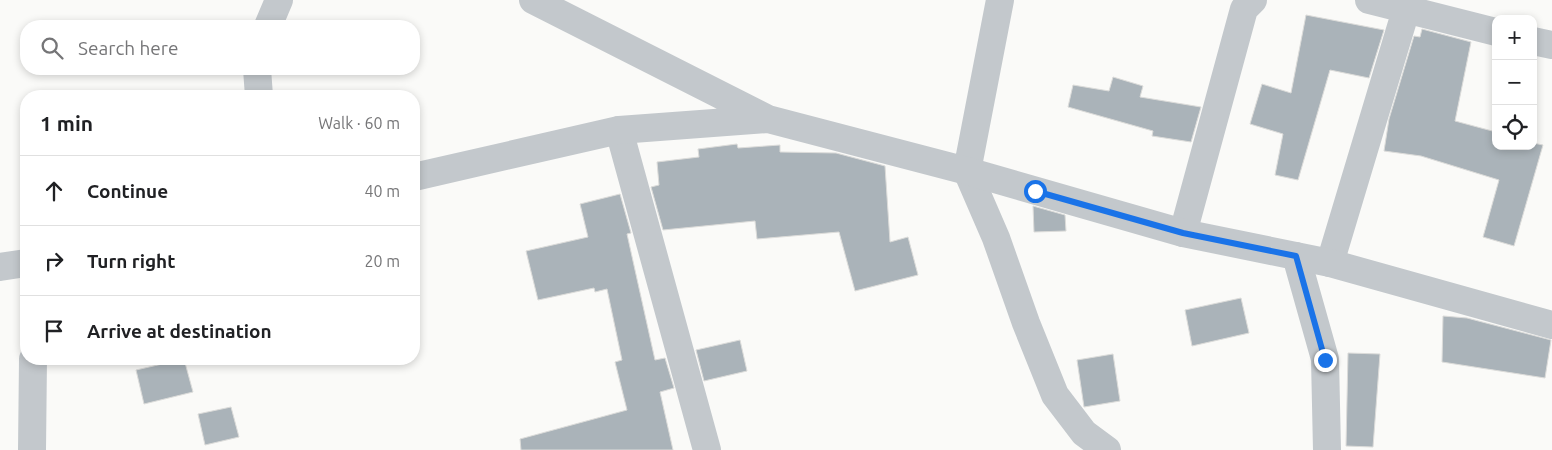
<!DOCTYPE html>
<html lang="en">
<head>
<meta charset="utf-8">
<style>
  body { margin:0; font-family:Ubuntu,sans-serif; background:#f2f2f2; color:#202124 }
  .controls { position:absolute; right:15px; top:15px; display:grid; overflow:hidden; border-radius:10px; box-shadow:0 2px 8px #0003 }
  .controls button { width:45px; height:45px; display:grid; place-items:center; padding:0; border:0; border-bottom:1px solid #e0e0e0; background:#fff; color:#202124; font:25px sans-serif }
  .stop { position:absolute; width:15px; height:15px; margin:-11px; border:4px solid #1a73e8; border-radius:50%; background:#fff }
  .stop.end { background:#1a73e8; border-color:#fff; box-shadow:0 1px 5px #0008 }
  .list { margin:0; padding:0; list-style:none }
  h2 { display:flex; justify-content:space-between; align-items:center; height:65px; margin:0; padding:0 20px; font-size:21px }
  h2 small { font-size:16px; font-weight:400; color:#757577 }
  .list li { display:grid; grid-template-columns:32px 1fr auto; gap:15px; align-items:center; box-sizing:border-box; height:70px; padding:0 20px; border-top:1px solid #e0e0e0 }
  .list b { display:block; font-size:19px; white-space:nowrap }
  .list em { font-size:16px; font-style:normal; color:#757577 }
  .icon { flex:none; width:28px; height:28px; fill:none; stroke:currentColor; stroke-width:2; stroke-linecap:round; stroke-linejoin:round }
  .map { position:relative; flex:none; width:1552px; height:450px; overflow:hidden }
  .search { position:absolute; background:#fff; box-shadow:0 2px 8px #0003; left:20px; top:20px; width:400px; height:55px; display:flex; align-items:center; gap:12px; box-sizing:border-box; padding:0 18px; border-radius:20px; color:#757577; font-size:19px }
  .panel { position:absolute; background:#fff; box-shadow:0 2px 8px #0003; left:20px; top:90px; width:400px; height:275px; border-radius:20px }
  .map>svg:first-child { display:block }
  .building { fill:#aab3b9; stroke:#dcdcda }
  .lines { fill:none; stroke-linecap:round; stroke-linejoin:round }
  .minor { stroke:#c3c8cc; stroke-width:28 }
  .tertiary { stroke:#c3c8cc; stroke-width:28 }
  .route { stroke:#1a73e8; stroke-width:6 }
</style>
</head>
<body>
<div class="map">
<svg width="1552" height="450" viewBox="0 0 1552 450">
  <rect width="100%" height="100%" fill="#fafaf8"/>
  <path class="building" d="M 1306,15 L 1384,30 L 1369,78 L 1330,70 L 1298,180 L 1275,175 L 1283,134 L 1250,124 L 1262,84 L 1291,93 Z
    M 1422,29 L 1471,42 L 1455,121 L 1496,132 L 1496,146 L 1533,146 L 1533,143 L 1543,145 L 1514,246 L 1483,237 L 1499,180 L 1421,156 L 1384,151 L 1389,119 L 1414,36 L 1420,37 Z
    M 1113,77 L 1143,86 L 1140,97 L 1201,107 L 1191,142 L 1152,136 L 1153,131 L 1068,107 L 1073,85 L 1109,91 Z
    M 737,144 L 738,148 L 780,145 L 780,152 L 836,153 L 885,166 L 890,242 L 908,237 L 918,275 L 855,291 L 839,232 L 757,239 L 755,221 L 663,230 L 651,187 L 659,185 L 657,162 L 699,157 L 698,149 Z
    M 620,194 L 631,233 L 627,234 L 655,360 L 665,358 L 674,388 L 660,392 L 673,450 L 521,450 L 520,439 L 627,410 L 615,362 L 622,360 L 607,289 L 595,292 L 594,288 L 538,300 L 526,251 L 588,237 L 580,204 Z
    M 1033,206 L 1065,215 L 1066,231 L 1034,232 Z
    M 1241,298 L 1249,333 L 1192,346 L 1185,310 Z
    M 1443,316 L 1467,318 L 1551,340 L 1545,378 L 1442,362 Z
    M 740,340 L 747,371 L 704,381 L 696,350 Z
    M 1348,353 L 1380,354 L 1373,447 L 1346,446 Z
    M 1113,354 L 1120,401 L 1084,407 L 1077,360 Z
    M 184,359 L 193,392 L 144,404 L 136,370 Z
    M 231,407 L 239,437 L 205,445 L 198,414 Z"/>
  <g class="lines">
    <path class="minor" d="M 1000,0 L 967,171 L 996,238 L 1026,323 L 1055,395 L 1084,433 L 1107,450
      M 1369,0 L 1496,32
      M 268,26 L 279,0
      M 1533,41 L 1552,45
      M 257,69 L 259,96
      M 619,130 L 707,450
      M 1183,233 L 1244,9 L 1253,0
      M 1296,256 L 1325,359 L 1327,450
      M 1330,263 L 1406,10
      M 32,450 L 33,359"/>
    <path class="tertiary" d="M 533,0 L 768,119 L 967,171 L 1183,233 L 1330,263 L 1552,325
      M 414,177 L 619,130 L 768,119
      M 0,267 L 26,263"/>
  </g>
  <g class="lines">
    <path class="route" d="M 1035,191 L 1183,233 L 1296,256 L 1325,360"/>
  </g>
</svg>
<div class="controls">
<button>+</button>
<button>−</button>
<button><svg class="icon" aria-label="locate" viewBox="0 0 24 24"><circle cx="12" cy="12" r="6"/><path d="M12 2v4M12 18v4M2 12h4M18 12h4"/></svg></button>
</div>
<div class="stop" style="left:1035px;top:191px"></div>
<div class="stop end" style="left:1325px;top:360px"></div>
<div class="search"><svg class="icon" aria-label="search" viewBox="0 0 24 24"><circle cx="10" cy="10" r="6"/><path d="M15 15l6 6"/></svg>Search here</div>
<section class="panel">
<h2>1 min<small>Walk · 60 m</small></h2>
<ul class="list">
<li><svg class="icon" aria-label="ahead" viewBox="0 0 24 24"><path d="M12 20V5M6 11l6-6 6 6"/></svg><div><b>Continue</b></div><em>40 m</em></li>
<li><svg class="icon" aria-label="right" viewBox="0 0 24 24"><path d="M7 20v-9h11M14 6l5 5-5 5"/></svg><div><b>Turn right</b></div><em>20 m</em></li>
<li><svg class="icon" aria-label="arrive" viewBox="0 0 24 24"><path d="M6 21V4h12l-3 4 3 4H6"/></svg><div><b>Arrive at destination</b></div></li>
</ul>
</section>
</div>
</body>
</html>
